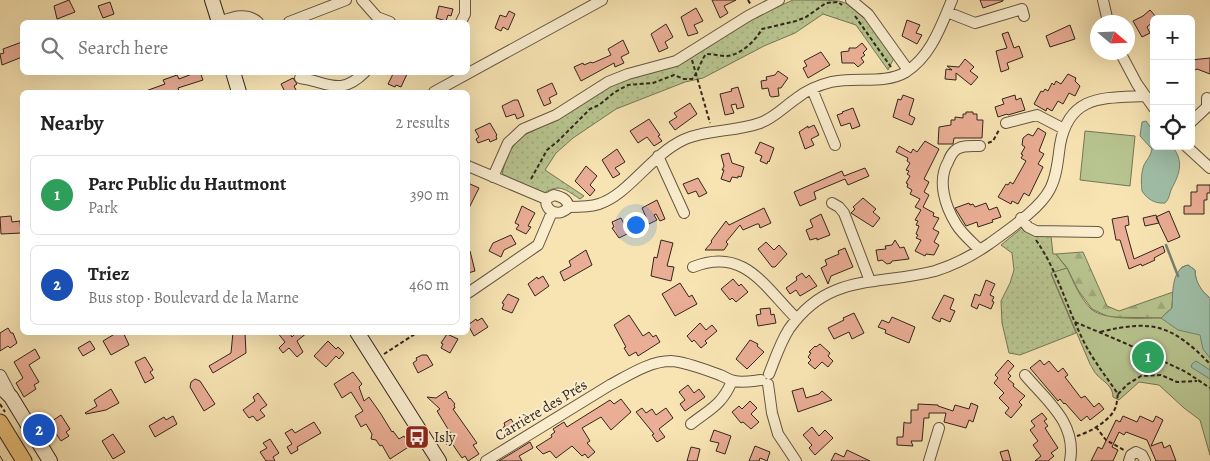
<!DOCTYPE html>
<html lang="en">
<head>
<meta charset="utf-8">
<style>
  body { margin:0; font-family:Alegreya,serif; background:#f6f6f6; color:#222 }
  .controls { position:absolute; right:15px; top:15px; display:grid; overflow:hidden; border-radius:8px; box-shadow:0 5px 20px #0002 }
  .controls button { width:45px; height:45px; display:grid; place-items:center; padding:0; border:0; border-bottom:1px solid #e0e0e0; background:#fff; color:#222; font:25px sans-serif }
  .compass { position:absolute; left:1090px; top:15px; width:45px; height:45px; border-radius:50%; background:#fff; box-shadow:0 5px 20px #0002; rotate:109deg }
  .you { position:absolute; left:635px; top:224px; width:18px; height:18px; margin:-12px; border:4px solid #fff; border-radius:50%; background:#1a73e8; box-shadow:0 0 0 8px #1a73e833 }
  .badge { display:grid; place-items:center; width:32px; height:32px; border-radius:50%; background:#d93025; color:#fff; font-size:16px; font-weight:700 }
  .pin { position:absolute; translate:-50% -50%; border:2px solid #fff; box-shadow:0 1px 5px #0006 }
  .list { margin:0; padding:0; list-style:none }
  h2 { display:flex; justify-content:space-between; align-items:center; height:65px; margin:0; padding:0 20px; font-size:21px }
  h2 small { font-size:16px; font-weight:400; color:#767676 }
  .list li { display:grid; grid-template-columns:32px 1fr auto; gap:15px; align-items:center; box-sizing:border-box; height:80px; margin:0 10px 10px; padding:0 10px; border:1px solid #e0e0e0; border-radius:8px }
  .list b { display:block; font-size:19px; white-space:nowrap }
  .list p { margin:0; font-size:16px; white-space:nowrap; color:#767676 }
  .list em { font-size:16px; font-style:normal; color:#767676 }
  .icon { flex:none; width:28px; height:28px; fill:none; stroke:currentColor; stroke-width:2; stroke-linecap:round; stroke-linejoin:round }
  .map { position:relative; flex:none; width:1210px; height:461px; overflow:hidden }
  .search { position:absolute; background:#fff; box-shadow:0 5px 20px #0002; left:20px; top:20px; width:450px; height:55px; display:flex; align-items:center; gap:12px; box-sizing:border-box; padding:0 18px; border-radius:8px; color:#767676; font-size:19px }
  .panel { position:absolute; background:#fff; box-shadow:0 5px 20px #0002; left:20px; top:90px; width:450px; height:245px; border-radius:8px }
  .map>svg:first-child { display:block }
  .grass { fill:url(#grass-dots); stroke:#757656 }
  .forest { fill:url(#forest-firs); stroke:#757656 }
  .green { fill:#b8c590; stroke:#757656 }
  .water { fill:#9fbfa8; stroke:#738270 }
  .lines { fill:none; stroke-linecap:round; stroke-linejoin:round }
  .stream { stroke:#738270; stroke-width:2.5 }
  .building { fill:#eaad95; stroke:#32261b }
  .minor-casing { stroke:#645641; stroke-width:12 }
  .tertiary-casing { stroke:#645641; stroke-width:14 }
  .secondary-casing { stroke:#32261b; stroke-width:16 }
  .primary-casing { stroke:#32261b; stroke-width:17 }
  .path { stroke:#32261b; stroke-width:2; stroke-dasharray:4 2.5; stroke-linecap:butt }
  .minor { stroke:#faedce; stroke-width:10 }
  .tertiary { stroke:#faedce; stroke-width:12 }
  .secondary { stroke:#faedce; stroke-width:14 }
  .primary { stroke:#ecc27a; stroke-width:15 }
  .tram { stroke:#32261b; stroke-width:1 }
  .labels { text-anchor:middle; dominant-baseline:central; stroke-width:4; stroke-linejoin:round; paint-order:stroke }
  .street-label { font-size:15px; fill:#32261b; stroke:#faedce }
  .poi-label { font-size:15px; fill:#32261b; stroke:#faedce; text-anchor:start }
</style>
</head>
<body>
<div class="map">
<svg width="1210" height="461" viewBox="0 0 1210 461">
  <defs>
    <pattern id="grass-dots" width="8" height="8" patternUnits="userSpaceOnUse" patternTransform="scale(1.25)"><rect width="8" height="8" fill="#b8c590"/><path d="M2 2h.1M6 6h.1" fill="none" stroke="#9fa97c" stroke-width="1.8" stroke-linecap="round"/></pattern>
    <pattern id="forest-firs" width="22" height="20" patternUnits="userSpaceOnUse" patternTransform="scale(1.25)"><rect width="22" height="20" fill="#b8c590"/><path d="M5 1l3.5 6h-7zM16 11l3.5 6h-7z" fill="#9fa97c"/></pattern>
  </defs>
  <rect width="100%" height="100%" fill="#f8e4b3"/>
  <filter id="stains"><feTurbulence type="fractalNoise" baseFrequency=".004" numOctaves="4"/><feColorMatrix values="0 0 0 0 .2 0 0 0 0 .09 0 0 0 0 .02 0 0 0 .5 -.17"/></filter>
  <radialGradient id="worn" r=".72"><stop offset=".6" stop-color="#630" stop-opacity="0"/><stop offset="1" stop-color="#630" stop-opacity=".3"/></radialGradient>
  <path class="grass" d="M 793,0 C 807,0 825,0 839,1 C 862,6 880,39 894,58 L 888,70 L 856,25 L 823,14 L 795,33 L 764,46 L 703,78 L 685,82 L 616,109 L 573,138 L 556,153 L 545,170 L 584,196 L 580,199 C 566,190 560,183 544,193 L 502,174 L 507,155 L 520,137 L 564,116 L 616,82 L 668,68 L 687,60 L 753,18 Z
    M 1022,228 L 1029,233 L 1051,236 L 1053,254 L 1056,254 L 1067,268 L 1051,274 L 1076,333 L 1020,355 L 1009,353 L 1002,323 L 1001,301 L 1010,283 L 1014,270 L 1012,253 L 1001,245 Z"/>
  <path class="forest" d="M 1083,252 L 1107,306 L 1119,311 L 1173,292 L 1172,308 L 1161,318 L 1109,317 L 1092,309 L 1078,290 L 1067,268 L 1056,254 Z"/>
  <path class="green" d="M 1085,131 L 1135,136 L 1130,186 L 1080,180 Z
    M 1188,265 L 1195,270 C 1195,282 1201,291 1210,298 L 1210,455 L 1200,420 L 1184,408 L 1159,385 L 1139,382 L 1119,400 L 1113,397 C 1113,386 1104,382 1097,375 C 1094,372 1092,367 1090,364 L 1051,273 L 1067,268 C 1073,281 1080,298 1091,309 C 1105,321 1143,318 1161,318 L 1172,308 C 1173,293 1173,278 1182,267 Z"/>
  <path class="water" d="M 1146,121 L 1154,132 L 1154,146 L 1172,146 C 1184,161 1180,173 1172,188 C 1169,194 1170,198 1165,203 C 1155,204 1147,199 1142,191 C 1141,182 1141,173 1144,165 C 1147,159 1151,156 1152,149 L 1140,136 L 1142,122 Z
    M 1188,265 L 1195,270 C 1195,281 1201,291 1210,298 L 1210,358 L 1203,349 L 1200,335 L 1178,330 L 1161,318 L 1172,308 C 1173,293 1171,269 1188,265 Z
    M 1196,361 L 1210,370 L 1210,379 L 1191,367 L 1192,364 Z"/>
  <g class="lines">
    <path class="stream" d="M 1166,245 L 1178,276"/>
  </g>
  <path class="building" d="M 69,0 L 75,12 L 57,19 L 54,6 Z
    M 712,0 L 736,0 L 724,6 L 728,13 L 720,18 Z
    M 980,0 L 1003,0 L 1003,1 L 983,8 Z
    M 110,2 L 114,14 L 103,18 L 98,6 Z
    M 439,6 L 453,9 L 451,16 L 448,15 L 446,21 L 436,18 Z
    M 696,8 L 703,21 L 694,25 L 698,33 L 688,36 L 681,17 Z
    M 1150,10 L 1157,18 L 1154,19 L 1154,21 L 1147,27 L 1150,33 L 1142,37 L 1133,21 L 1143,16 Z
    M 509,11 L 515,14 L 508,30 L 503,27 L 501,31 L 495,28 L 500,15 L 506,17 Z
    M 907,20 L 920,25 L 916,33 L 922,35 L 917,44 L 902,36 Z
    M 666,24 L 673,37 L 665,42 L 668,48 L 659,52 L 651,34 Z
    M 1070,25 L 1075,39 L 1050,47 L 1046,36 Z
    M 1008,32 L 1014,48 L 1019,46 L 1023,57 L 1007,63 L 1009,69 L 1001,72 L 996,51 L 1007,48 L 1002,34 Z
    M 623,40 L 629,53 L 621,57 L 624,63 L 615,67 L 614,63 L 581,81 L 574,67 L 583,63 L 584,65 L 591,62 L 592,63 L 595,62 L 611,55 L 608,49 Z
    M 22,42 L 22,57 L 2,65 L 0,54 L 4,53 L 3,49 Z
    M 862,43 L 867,49 L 863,53 L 865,55 L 861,58 L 864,62 L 858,67 L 854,63 L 842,63 L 841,52 L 849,51 L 849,48 L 856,48 Z
    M 821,52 L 830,65 L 808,78 L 803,68 L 807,66 L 804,61 Z
    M 1210,58 L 1210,74 L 1197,69 L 1195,70 L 1191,66 L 1191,60 Z
    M 965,59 L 974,67 L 970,71 L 978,77 L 971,85 L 956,73 L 956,80 L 945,79 L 946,69 L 952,70 L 947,66 L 959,67 Z
    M 778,71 L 788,78 L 781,88 L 778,88 L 779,96 L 772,97 L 770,96 L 768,88 L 762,89 L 761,81 L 767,80 L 766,77 L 775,75 Z
    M 191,72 L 200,72 L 203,80 L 178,88 L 179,91 L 175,92 L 143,92 L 165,84 L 163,80 L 177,75 L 179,79 L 192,74 Z
    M 394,72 L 408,72 L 401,87 L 396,85 L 395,87 L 388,84 Z
    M 1068,74 L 1076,78 L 1075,81 L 1080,86 L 1075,96 L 1069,93 L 1063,104 L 1058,101 L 1052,111 L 1047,108 L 1046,111 L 1034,104 L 1041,91 L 1043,92 L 1045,89 L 1048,91 L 1052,83 L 1054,85 L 1056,81 L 1061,84 Z
    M 293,78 L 297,84 L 294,86 L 297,92 L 285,92 L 281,84 Z
    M 552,83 L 557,94 L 549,98 L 551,103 L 544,106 L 537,90 Z
    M 738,87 L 744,107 L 737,109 L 736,104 L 731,105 L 734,113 L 725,115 L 720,94 L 732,91 L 731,89 Z
    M 903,95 L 914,99 L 909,115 L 915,118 L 912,125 L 893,117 L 898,99 L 901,100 Z
    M 1015,95 L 1016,100 L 1021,98 L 1025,110 L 1008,115 L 1007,114 L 998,117 L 995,107 L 1004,104 L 1002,99 Z
    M 514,100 L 518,100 L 524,116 L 517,119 L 515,114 L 506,117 L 502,106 Z
    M 690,103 L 697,114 L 675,130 L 669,122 L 677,117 L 674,113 Z
    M 853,108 L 860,126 L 852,129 L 850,123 L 841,126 L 837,115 L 843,113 L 842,112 Z
    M 966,112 L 973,112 L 973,114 L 977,114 L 977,120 L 983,120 L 982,138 L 954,138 L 953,144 L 938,144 L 939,127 L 951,125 L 951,120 L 955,120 L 955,117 L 963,118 L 963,114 L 966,114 Z
    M 649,119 L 660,135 L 658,136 L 662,141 L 654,146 L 647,137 L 638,143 L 630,131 Z
    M 490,123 L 497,135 L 496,136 L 497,139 L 490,142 L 489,139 L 478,143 L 476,139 L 479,137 L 475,130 Z
    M 814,125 L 819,135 L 811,139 L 814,145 L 805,149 L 799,132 L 808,126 L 808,128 Z
    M 1038,128 L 1046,133 L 1039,151 L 1044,154 L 1038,164 L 1043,167 L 1029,196 L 1024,193 L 1018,204 L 1012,201 L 1011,204 L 998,197 L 1006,184 L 1008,185 L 1010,182 L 1013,184 L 1026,161 L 1021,158 L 1023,155 L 1021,154 L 1025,147 L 1022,145 L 1023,138 L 1028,134 L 1033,136 Z
    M 925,141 L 939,149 L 924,179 L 929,182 L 924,192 L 929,195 L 923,207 L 934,213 L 933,216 L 939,218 L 933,229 L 939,232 L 934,242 L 939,245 L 934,255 L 926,254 L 925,256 L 915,251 L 921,240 L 916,238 L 918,235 L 916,234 L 919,226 L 916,225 L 918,221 L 915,220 L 921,210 L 915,207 L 920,199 L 910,194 L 912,190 L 907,187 L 908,184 L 906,183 L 910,176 L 907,174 L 909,171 L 906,170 L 910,163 L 907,161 L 908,158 L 896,152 L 899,146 L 911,153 L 913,149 L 917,152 Z
    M 760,142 L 774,148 L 769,162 L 768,161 L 767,164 L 760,161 L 762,156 L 755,153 Z
    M 617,149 L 625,162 L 615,168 L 620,174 L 613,178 L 602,160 Z
    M 729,153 L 732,163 L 744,167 L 741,177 L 738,176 L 738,178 L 732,177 L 730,182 L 721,179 L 724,170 L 722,170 L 724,166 L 721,155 Z
    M 586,166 L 597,176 L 590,185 L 595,190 L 590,196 L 575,181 Z
    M 865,168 L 869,176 L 848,185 L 845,179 L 821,189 L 814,192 L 816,199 L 800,206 L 794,192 L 842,171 L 844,176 Z
    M 698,178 L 707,193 L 699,197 L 696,191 L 688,194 L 683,184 Z
    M 468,183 L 479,188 L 468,210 Z
    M 1197,185 L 1210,185 L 1210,193 L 1207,193 L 1207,200 L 1204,200 L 1204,214 L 1184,214 L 1184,206 L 1191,206 L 1191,192 L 1197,192 Z
    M 863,198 L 876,209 L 873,212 L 880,218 L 873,227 L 851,213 L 855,209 L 853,207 Z
    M 657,200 L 665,219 L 660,221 L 656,214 L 654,215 L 657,220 L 649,224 L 642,208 Z
    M 969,203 L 970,205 L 973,204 L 975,207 L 986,203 L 989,210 L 997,207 L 1001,217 L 992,220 L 993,222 L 978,227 L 977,222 L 966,226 L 955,208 Z
    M 522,206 L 535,213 L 528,226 L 531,227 L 526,234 L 516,229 L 519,225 L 515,223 Z
    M 764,208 L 771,223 L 760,228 L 759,224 L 757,224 L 743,230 L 740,225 L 726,242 L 728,244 L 724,250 L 705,250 L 712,242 L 711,241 L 726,221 L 729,225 Z
    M 1169,211 L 1180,237 L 1168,242 L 1156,217 Z
    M 821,214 L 830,235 L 817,240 L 817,238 L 810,240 L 806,230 L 813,227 L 810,220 Z
    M 1156,215 L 1159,223 L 1145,226 L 1143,218 Z
    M 11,216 L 12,222 L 20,221 L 21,233 L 1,234 L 0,217 Z
    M 1128,216 L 1129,225 L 1125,226 L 1134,259 L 1163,246 L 1165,252 L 1154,258 L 1155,260 L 1142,266 L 1141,264 L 1129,269 L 1120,240 L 1116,240 L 1112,219 Z
    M 621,218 L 625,226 L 632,223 L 635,230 L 619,238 L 612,228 L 614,227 L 612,222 Z
    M 511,235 L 516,244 L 504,250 L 501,257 L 489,251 L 493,243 Z
    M 661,240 L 673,243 L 667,266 L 674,267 L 671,281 L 651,276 L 654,257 L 657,258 Z
    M 895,240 L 900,248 L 904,247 L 909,259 L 892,261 L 891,263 L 887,264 L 882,260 L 878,261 L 876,250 L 886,249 L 885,246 L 892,245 Z
    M 766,242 L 774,250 L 779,245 L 787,254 L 775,267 L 772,267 L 758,249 Z
    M 845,248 L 853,267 L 831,276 L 828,284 L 821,268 L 827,265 L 825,260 L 839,254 L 838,251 Z
    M 586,250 L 592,265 L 564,281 L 560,272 L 571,266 L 569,261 Z
    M 468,251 L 470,251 L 475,271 L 468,273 Z
    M 802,273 L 806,278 L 809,275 L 817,286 L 800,296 L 796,290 L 790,294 L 786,288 L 797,280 L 796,277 Z
    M 543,276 L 549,286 L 535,296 L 528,284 L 537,277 L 538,279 Z
    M 733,279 L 739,286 L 741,284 L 748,292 L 736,302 L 732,298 L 730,300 L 721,289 Z
    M 986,280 L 995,284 L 990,295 L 994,297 L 992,301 L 994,302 L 991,309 L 979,304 L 977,309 L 971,306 L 975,294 L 980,296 Z
    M 680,283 L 689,297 L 692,295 L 697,304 L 675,316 L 662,294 Z
    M 508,294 L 519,299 L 512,313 L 502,309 L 504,304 L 502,303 Z
    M 944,295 L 954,299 L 950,309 L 955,311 L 950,322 L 941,318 L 940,322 L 932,318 Z
    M 770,308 L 771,315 L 774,314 L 776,323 L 758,326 L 756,315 L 761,314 L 760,309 Z
    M 854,313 L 864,333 L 852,339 L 849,332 L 834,339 L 828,328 L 844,320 L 843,318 Z
    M 629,315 L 643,336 L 649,332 L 653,337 L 656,335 L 660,342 L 638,356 L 636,352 L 629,356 L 624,348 L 626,347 L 614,325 Z
    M 892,317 L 915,327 L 909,343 L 885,333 L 886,330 L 878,327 L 882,320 L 889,323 Z
    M 482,318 L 488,327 L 474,336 L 468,325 L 476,319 L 477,321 Z
    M 700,323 L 706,330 L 712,325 L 717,331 L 705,341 L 707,343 L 701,348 L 694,340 L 692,342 L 687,336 Z
    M 8,328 L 11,333 L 13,333 L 17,343 L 10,348 L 8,346 L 0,351 L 0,333 Z
    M 118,332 L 123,332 L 129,345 L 111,355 L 103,341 Z
    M 233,332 L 245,332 L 246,353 L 213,373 L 209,366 L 231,353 Z
    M 277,332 L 289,332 L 292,337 L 297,332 L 308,332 L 297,341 L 303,352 L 297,357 L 289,348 L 283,353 L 279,348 L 285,342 Z
    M 447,334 L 458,339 L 450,353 L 441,348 L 443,344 L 441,343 Z
    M 750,340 L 758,344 L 757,346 L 764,352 L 747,369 L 736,359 Z
    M 90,341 L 95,349 L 83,356 L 78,348 Z
    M 328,341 L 336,349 L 338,347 L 344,353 L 339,359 L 336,356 L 326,367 L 314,356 Z
    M 820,344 L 830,353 L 828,356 L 833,361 L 828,367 L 822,362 L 815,369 L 808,363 L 811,360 L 808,357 L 811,353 L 809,352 L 815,346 L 816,347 Z
    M 35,349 L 40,358 L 29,365 L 39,382 L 34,385 L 36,389 L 24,397 L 16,383 L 23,378 L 14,362 Z
    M 422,355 L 427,355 L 433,365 L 418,373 L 413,363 L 417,360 L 416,358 Z
    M 145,357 L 153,370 L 150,372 L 154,378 L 145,383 L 135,362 Z
    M 1008,360 L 1014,366 L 1008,373 L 1011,376 L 1008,379 L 1014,384 L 1013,386 L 1025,396 L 1019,402 L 1022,405 L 1011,418 L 1005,413 L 1009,408 L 999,398 L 1004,393 L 994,383 L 998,378 L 995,375 Z
    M 1040,360 L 1044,365 L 1049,361 L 1058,372 L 1063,368 L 1068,375 L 1065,377 L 1081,398 L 1085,396 L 1094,407 L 1099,403 L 1104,409 L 1090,420 L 1087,416 L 1081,421 L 1065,403 L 1064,404 L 1060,399 L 1058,401 L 1030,368 Z
    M 353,372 L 362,384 L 359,387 L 364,401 L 369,397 L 381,414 L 392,432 L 393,431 L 399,439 L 404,436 L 410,446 L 390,459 L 382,445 L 380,446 L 376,440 L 371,439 L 372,434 L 366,424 L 361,427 L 355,416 L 363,411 L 351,392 L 342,398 L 334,384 Z
    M 195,379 L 200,381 L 215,404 L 204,411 L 190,387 L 191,382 Z
    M 688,385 L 694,393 L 699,389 L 705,397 L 685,411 L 680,404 L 685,400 L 679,392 Z
    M 803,388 L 806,398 L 819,394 L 822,391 L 832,400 L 798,412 L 792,391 Z
    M 111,389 L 119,403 L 106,410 L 86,414 L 85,413 L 97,406 L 94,400 Z
    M 446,391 L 449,399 L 450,398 L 455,404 L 454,405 L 455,408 L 453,409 L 477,443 L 473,445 L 479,454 L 468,461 L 465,456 L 462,458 L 451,442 L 447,445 L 443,439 L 451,434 L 437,411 L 440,409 L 427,397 L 436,398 Z
    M 258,393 L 267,405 L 260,410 L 265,416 L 257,421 L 253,416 L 249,418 L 243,410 L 255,401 L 253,397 Z
    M 621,399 L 631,412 L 611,430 L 601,417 L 582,428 L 590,441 L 587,443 L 595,452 L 588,458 L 585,454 L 582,456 L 572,446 L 556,458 L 550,451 L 543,454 L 536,447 L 552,437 L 551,435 L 555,432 L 553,429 L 564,422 L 567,427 L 610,400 L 614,404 Z
    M 750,401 L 757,408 L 751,414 L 759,422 L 751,429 L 743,422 L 741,423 L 732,412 L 739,406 L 742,409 Z
    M 971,403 L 978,406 L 973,422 L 969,420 L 966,428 L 944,422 L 946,413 L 929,413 L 929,418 L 924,418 L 922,441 L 911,441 L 913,446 L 897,445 L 897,437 L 903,437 L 904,422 L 906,423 L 911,423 L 911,410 L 918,410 L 918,404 L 938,405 L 938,406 L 953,411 L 955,405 L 969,409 Z
    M 642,408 L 646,413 L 652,409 L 656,415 L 666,408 L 673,418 L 659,429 L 665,437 L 657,442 L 652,435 L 654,434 L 636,412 Z
    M 1042,413 L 1047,419 L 1044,421 L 1048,426 L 1045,428 L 1058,448 L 1051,453 L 1054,456 L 1048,461 L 1035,461 L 1041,456 L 1033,445 L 1038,441 L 1030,430 L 1035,426 L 1031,421 Z
    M 61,415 L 70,429 L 66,432 L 69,436 L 61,441 L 49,423 Z
    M 173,416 L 177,424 L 155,437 L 149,426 L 164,417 L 166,420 Z
    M 1123,416 L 1137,422 L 1140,416 L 1153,422 L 1156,416 L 1163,420 L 1151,446 L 1162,442 L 1164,448 L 1170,445 L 1176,461 L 1156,461 L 1147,440 L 1126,432 L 1124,435 L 1119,432 L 1112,447 L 1118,450 L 1113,461 L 1091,461 L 1098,447 L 1102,449 L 1116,420 L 1120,422 Z
    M 511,419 L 518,430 L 505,437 L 501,429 L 505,426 L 504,423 Z
    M 314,422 L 321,433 L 297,447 L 298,450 L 291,454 L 287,447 L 292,444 L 285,433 L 292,429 L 295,433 Z
    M 812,427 L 819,436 L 825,430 L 833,438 L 815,455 L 809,448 L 812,445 L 803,435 Z
    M 714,430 L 731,436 L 725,454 L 716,451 L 719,443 L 710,441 Z
    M 113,434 L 125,452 L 113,459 L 102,441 Z
    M 270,439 L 279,453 L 273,457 L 275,461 L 266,461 L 260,452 L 267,448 L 263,443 Z
    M 530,442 L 533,448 L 519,456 L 522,461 L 499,461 Z
    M 755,446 L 770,452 L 767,461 L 760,458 L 759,461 L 749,461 Z
    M 691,447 L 700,449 L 697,461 L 687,461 Z
    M 847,450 L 870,461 L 831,461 L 835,453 L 844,457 Z
    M 1008,450 L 1011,461 L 1003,461 L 1000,452 Z"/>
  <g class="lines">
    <defs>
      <path id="minor" d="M 362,0 L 377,17 L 390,22
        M 851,0 L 868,14 L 908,70
        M 1103,0 L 1108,22
        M 947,12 L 975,23 L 1022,9 L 1024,16
        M 219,22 C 233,17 246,12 258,22
        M 289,22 L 346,0
        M 461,22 L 465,14 L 465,0
        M 1120,52 L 1137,84 L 1154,108
        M 300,78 C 328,82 340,97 365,72
        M 812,89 L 835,145
        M 434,92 L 602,0
        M 1191,122 L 1207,107 L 1207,98
        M 1006,123 L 1037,115 L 1064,129
        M 980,146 C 972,146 963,145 957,149 C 952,152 950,157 948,162 C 937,181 945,206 956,224 C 962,234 972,242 980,250
        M 1186,146 L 1210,168
        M 658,156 L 684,213
        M 468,166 L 546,199
        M 493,177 L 508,143 L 523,129 L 556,115 L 608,82 L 628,74 L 676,61 L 748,16 L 779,0
        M 554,195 C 562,197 567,199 569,207 C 560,217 545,213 546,199 Z
        M 832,203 L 839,207 L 844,213 L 870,281
        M 569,207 C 579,207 590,207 599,204 C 629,194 650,156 683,140 C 707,129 735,132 760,123 C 774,118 785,106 797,98 C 807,90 819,85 831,82 C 855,76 884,85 906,72 C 931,56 941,26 952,0
        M 1021,218 L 1028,227 L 1036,231 L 1098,232
        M 693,267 C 745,246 765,288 797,319
        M 468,293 L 538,245 L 552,212
        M 769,374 C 775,359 780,343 789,329 C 829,272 877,286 935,271 C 954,265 972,256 989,244 C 1008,230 1040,209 1050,189 C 1057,176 1058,159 1060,145 C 1069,94 1104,98 1145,96
        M 1025,375 C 1047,401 1077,423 1070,461
        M 768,384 L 772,413 L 778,434 L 796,461
        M 691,424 C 710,409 722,405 732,381
        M 486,461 L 610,385 C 629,375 650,361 671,361 C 687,362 706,370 720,375 C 725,377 729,380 734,381 C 743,383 752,381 761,380
        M 929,461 L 939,428
        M 1129,461 L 1131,455 L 1136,452 L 1142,455 L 1145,461"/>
      <path id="tertiary" d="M 0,376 L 10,395"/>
      <path id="secondary" d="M 212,0 L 219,22
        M 233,72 L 239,92
        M 357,332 L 439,461
        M 0,386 L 11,397 L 50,461"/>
      <path id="primary" d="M 0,422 L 24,461"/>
    </defs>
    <use href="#minor" class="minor-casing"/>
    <use href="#tertiary" class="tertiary-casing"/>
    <use href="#secondary" class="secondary-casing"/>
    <use href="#primary" class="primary-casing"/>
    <path class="path" d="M 748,0 L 751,5
      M 855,16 L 891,67
      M 692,60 L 710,123
      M 988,143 L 993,141 L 999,130
      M 531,179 L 547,150 L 557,142 L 590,109 L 599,105 L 615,92 L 628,85 L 653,83 L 674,75 L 684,79 L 692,79 C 699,71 700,62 706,54 C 713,54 720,56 727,56 C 741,55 756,40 762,29 L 796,21 L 806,17 L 826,3 L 838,2 L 842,5
      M 1036,240 C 1057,270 1066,305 1082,338 C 1092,359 1105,375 1118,394 C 1117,398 1117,403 1116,406 C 1112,420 1090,432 1077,436
      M 1075,322 L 1127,344 L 1186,372 L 1210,388
      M 1100,332 C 1153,319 1172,325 1210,364
      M 384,354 L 418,332
      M 1118,394 L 1128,384 L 1141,376 L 1161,375 L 1177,382 L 1197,381
      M 0,404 L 5,412
      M 1096,427 L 1106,440 L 1124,450"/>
    <use href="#minor" class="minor"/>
    <use href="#tertiary" class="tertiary"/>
    <use href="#secondary" class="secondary"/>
    <use href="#primary" class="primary"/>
    <path class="tram" d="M 0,456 L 3,461"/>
  </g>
  <defs>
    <symbol id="bus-square" viewBox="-11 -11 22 22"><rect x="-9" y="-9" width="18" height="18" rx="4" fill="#8f2418" stroke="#faedce"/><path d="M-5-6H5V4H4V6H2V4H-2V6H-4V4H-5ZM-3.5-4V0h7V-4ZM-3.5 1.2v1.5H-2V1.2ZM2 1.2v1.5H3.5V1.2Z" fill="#fff"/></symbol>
  </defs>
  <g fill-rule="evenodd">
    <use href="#bus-square" x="403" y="423" width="28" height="28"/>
  </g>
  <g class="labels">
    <g class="street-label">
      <text transform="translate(541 410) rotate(-31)">Carrière des Prés</text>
    </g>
    <g class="poi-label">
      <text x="434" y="437">Isly</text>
    </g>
  </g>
  <rect width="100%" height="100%" filter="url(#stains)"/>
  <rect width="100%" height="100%" fill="url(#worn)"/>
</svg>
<div class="controls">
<button>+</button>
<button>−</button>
<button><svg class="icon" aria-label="locate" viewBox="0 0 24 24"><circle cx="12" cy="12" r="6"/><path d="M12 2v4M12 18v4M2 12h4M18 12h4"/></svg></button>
</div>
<svg class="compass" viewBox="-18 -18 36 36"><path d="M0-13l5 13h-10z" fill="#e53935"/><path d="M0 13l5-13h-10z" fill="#767676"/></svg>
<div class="you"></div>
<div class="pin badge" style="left:1148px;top:357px;background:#2e9e5b">1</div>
<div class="pin badge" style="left:39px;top:430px;background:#1a4fb4">2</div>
<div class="search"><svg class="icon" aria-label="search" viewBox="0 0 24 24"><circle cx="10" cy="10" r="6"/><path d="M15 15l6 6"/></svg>Search here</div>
<section class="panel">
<h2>Nearby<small>2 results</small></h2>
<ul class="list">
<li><span class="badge" style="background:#2e9e5b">1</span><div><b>Parc Public du Hautmont</b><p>Park</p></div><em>390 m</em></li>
<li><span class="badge" style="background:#1a4fb4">2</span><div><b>Triez</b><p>Bus stop · Boulevard de la Marne</p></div><em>460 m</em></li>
</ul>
</section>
</div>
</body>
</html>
